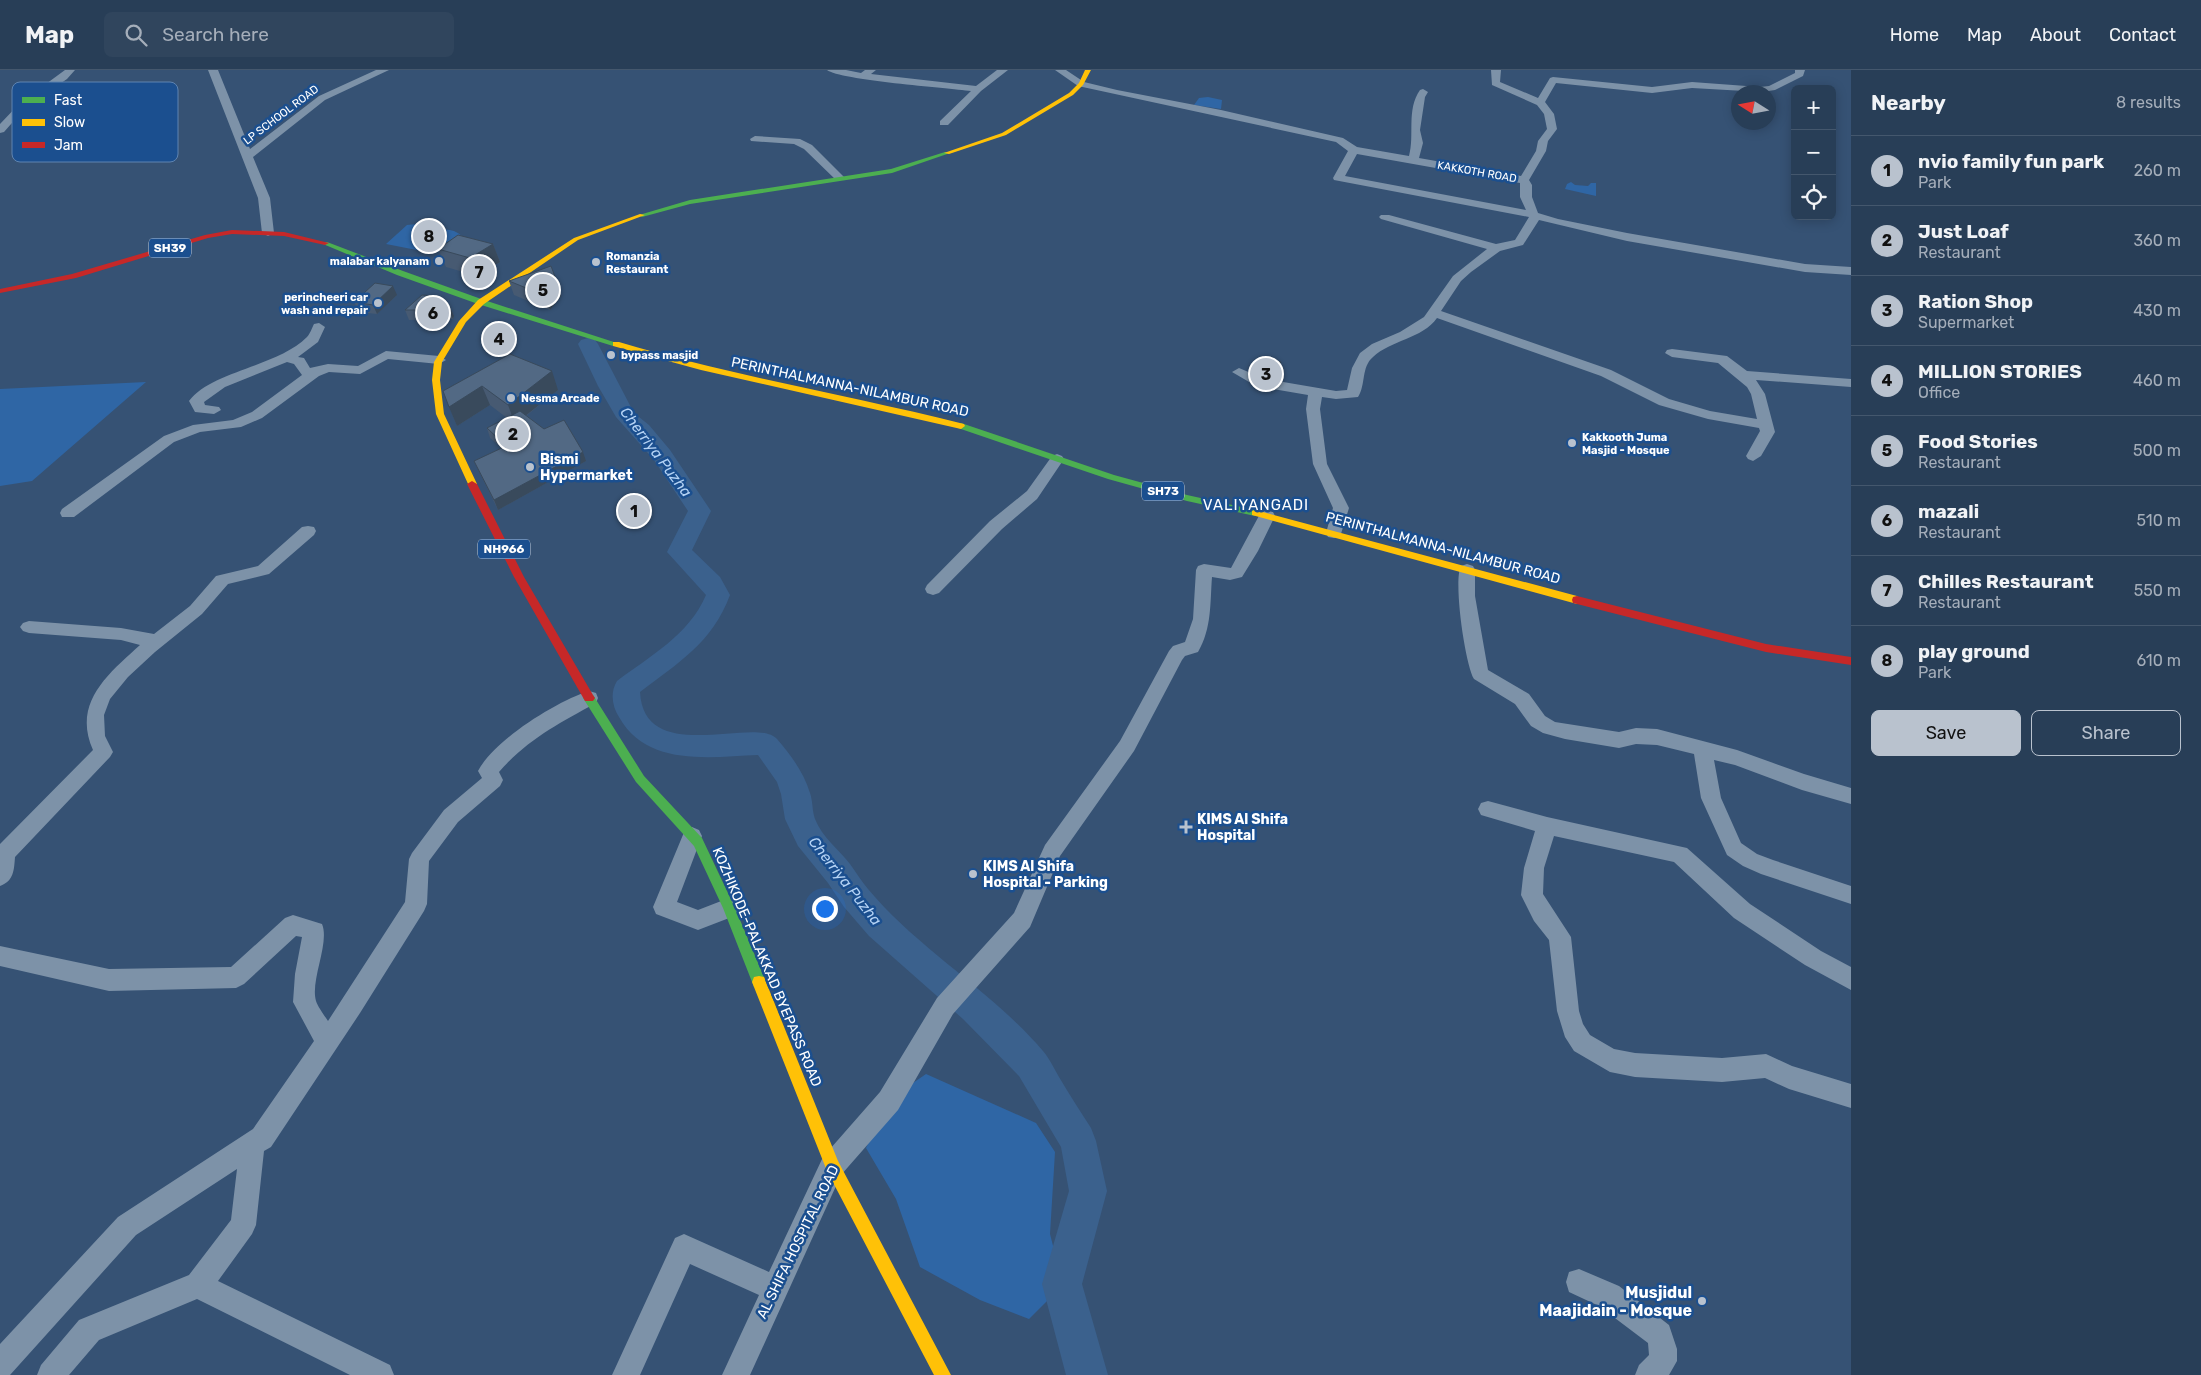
<!DOCTYPE html>
<html lang="en">
<head>
<meta charset="utf-8">
<style>
  body { margin:0; font-family:Rubik,sans-serif; background:#30455d; color:#f1f3f6 }
  .controls { position:absolute; right:15px; top:15px; display:grid; overflow:hidden; border-radius:8px; box-shadow:0 2px 12px #0003 }
  .controls button { width:45px; height:45px; display:grid; place-items:center; padding:0; border:0; border-bottom:1px solid #44576d; background:#283e57; color:#f1f3f6; font:25px sans-serif }
  .compass { position:absolute; left:1731px; top:15px; width:45px; height:45px; border-radius:50%; background:#283e57; box-shadow:0 2px 12px #0003; rotate:281deg }
  .you { position:absolute; left:824px; top:838px; width:18px; height:18px; margin:-12px; border:4px solid #fff; border-radius:50%; background:#1a73e8; box-shadow:0 0 0 8px #1a73e833 }
  .badge { display:grid; place-items:center; width:32px; height:32px; border-radius:50%; background:#b9c2ce; color:#111; font-size:16px; font-weight:700 }
  .pin { position:absolute; translate:-50% -50%; border:2px solid #fff; box-shadow:0 1px 5px #0006 }
  .list { margin:0; padding:0; list-style:none }
  h2 { display:flex; justify-content:space-between; align-items:center; height:65px; margin:0; padding:0 20px; font-size:21px }
  h2 small { font-size:16px; font-weight:400; color:#a5aeba }
  .list li { display:grid; grid-template-columns:32px 1fr auto; gap:15px; align-items:center; box-sizing:border-box; height:70px; padding:0 20px; border-top:1px solid #44576d }
  .list b { display:block; font-size:19px; white-space:nowrap }
  .list p { margin:0; font-size:16px; white-space:nowrap; color:#a5aeba }
  .list em { font-size:16px; font-style:normal; color:#a5aeba }
  .actions { display:flex; gap:10px; padding:15px 20px }
  .actions a { flex:1; padding:11px 0; border:1px solid #b9c2ce; border-radius:8px; text-align:center; font-size:18px; color:#b9c2ce }
  .actions .main { background:#b9c2ce; color:#111 }
  .icon { flex:none; width:28px; height:28px; fill:none; stroke:currentColor; stroke-width:2; stroke-linecap:round; stroke-linejoin:round }
  .map { position:relative; flex:none; width:1851px; height:1305px; overflow:hidden }
  header { display:flex; align-items:center; gap:30px; box-sizing:border-box; height:70px; padding:0 25px; background:#283e57; border-bottom:1px solid #44576d }
  header strong { font-size:24px }
  nav { display:flex; gap:28px; margin-inline-start:auto; font-size:18px }
  .search { width:350px; height:45px; background:#30455d; display:flex; align-items:center; gap:12px; box-sizing:border-box; padding:0 18px; border-radius:8px; color:#a5aeba; font-size:19px }
  main { display:flex }
  aside { flex:1; background:#283e57 }
  .map>svg:first-child { display:block }
  .green { fill:#2f66a5 }
  .lines { fill:none; stroke-linecap:round; stroke-linejoin:round }
  .river { fill:#3b618d; fill-rule:evenodd }
  .street { fill:#7d92a8; fill-rule:evenodd }
  .fast { fill:#4caf50; fill-rule:evenodd }
  .slow { fill:#ffc107; fill-rule:evenodd }
  .jam { fill:#c62828; fill-rule:evenodd }
  .wall { fill:#475a72 }
  .shaded-wall { fill:#394a5c }
  .building { fill:#526984; stroke:#394a5c }
  .poi-dot { fill:#b9c2ce; stroke:#1b4f8f; stroke-width:2 }
  .labels { text-anchor:middle; dominant-baseline:central; stroke-width:5; stroke-linejoin:round; paint-order:stroke }
  .far-street-label { font-size:11px; fill:#fff; stroke:#1b4f8f }
  .far-poi-label { font-size:11px; font-weight:bold; fill:#fff; stroke:#1b4f8f; text-anchor:start }
  .shield { fill:#1b4f8f; stroke:#bbcadd; stroke-width:1 }
  .shield-label { font-size:12px; font-weight:bold; fill:#fff }
  .street-label { font-size:14px; fill:#fff; stroke:#1b4f8f }
  .poi-label { font-size:14px; font-weight:bold; fill:#fff; stroke:#1b4f8f; text-anchor:start }
  .water-label { font-size:15px; font-style:italic; fill:#b5d3f5; stroke:#1b4f8f }
  .neighbourhood-label { font-size:15px; letter-spacing:1px; fill:#fff; stroke:#1b4f8f }
  .near-poi-label { font-size:16px; font-weight:bold; fill:#fff; stroke:#1b4f8f; text-anchor:end }
  .key { fill:#1b4f8f; stroke:#5f84b1; stroke-width:1 }
  .key-label { font-size:14px; fill:#fff }
</style>
</head>
<body>
<header>
<strong>Map</strong>
<div class="search"><svg class="icon" aria-label="search" viewBox="0 0 24 24"><circle cx="10" cy="10" r="6"/><path d="M15 15l6 6"/></svg>Search here</div>
<nav><a>Home</a><a>Map</a><a>About</a><a>Contact</a></nav>
</header>
<main>
<div class="map">
<svg width="1851" height="1305" viewBox="0 0 1851 1305">
  <rect width="100%" height="100%" fill="#365274"/>
  <path class="green" d="M 1208,27 L 1222,30 L 1221,39 L 1194,35 L 1199,28 Z
    M 1571,112 L 1575,115 L 1588,116 L 1591,113 L 1596,113 L 1596,126 L 1565,119 L 1567,114 Z
    M 417,154 L 427,155 L 431,159 C 445,160 456,157 465,170 L 444,180 L 432,183 L 386,174 L 407,155 Z
    M 146,312 L 32,411 L 0,416 L 0,319 Z
    M 926,1004 L 1036,1053 L 1055,1082 L 1050,1164 L 1063,1215 L 1029,1249 L 980,1230 L 920,1197 L 896,1129 L 866,1078 L 885,1038 L 900,1022 Z"/>
  <g class="lines">
    <path class="river" d="M 588,268 L 595,270 L 598,274 L 634,343 L 649,355 L 670,380 L 711,441 L 692,480 L 720,507 L 730,525 C 712,573 679,592 640,622 C 644,698 757,645 777,669 C 791,685 804,703 810,723 C 813,732 812,741 815,749 C 822,767 839,780 850,794 C 856,802 861,811 868,819 C 919,880 991,920 1043,981 C 1049,988 1054,998 1059,1007 C 1069,1024 1080,1041 1091,1058 L 1096,1071 L 1107,1121 L 1082,1214 L 1108,1305 L 1066,1305 L 1042,1214 L 1069,1121 L 1061,1077 L 1019,1006 L 963,949 L 869,866 L 844,837 L 828,813 L 798,776 L 785,749 L 781,724 L 777,712 L 758,685 C 709,687 647,697 619,647 C 612,636 610,622 617,611 C 650,586 689,565 706,525 L 667,482 L 688,441 L 654,390 L 616,347 L 598,316 L 578,274 L 581,270 Z"/>
    <path class="street" d="M 65,0 L 75,0 L 67,9 L 26,37 L 4,62 L 0,63 L 0,54 L 20,33 Z
      M 208,0 L 218,0 L 250,79 L 319,26 L 376,0 L 389,0 L 325,30 L 253,87 L 270,128 L 274,163 L 268,166 L 262,163 L 258,128 Z
      M 827,0 L 846,0 L 861,3 L 865,0 L 876,0 L 871,4 L 976,16 L 997,0 L 1008,0 L 981,21 L 948,55 L 940,55 L 940,51 L 971,21 C 947,18 840,10 827,0 Z
      M 1055,0 L 1066,0 L 1084,12 L 1117,20 L 1221,40 L 1343,68 L 1357,77 L 1409,86 C 1415,65 1406,40 1420,20 L 1423,19 L 1428,22 L 1425,27 L 1420,60 L 1423,73 L 1419,88 L 1521,106 L 1536,81 L 1538,71 L 1547,59 L 1544,44 L 1537,35 L 1492,15 L 1491,0 L 1501,0 L 1500,12 L 1538,28 L 1550,8 L 1553,7 L 1652,17 L 1692,12 L 1760,17 L 1769,16 L 1795,3 L 1795,0 L 1805,0 L 1803,6 L 1775,20 L 1762,22 L 1692,18 L 1652,23 L 1556,13 L 1545,32 L 1554,44 L 1557,59 L 1548,71 L 1546,81 L 1529,110 L 1532,115 L 1532,127 L 1538,143 L 1558,149 L 1627,163 L 1805,194 L 1851,197 L 1851,205 L 1805,202 L 1627,171 L 1539,150 L 1523,175 L 1500,181 L 1471,202 L 1461,211 L 1441,241 L 1611,300 L 1669,329 L 1710,341 L 1757,349 L 1751,324 L 1747,317 L 1718,293 L 1672,287 L 1665,283 L 1667,280 L 1672,279 L 1727,286 L 1747,301 L 1851,309 L 1851,317 L 1756,310 L 1765,324 L 1775,362 L 1761,386 L 1753,391 L 1748,389 L 1746,386 L 1760,361 L 1759,358 L 1708,349 L 1659,335 L 1601,306 L 1437,248 C 1422,269 1391,270 1373,287 C 1361,297 1366,315 1358,327 L 1336,329 L 1322,327 L 1320,339 L 1327,394 L 1349,438 L 1340,467 L 1334,468 L 1328,467 L 1326,463 L 1333,438 L 1313,394 L 1306,339 L 1308,325 L 1256,316 L 1232,302 L 1239,298 L 1265,309 L 1336,321 L 1347,320 L 1352,298 L 1360,283 L 1372,274 L 1400,262 L 1424,247 L 1453,206 L 1487,179 L 1381,149 L 1379,147 L 1381,145 L 1389,145 L 1496,174 L 1515,170 L 1529,147 L 1334,110 L 1333,108 L 1348,81 L 1336,72 L 1078,16 ZM 1357,84 L 1520,113 L 1520,127 L 1526,140 L 1345,106 Z
      M 755,66 L 800,69 L 812,75 L 845,108 L 844,110 L 836,110 L 804,79 L 794,74 L 751,71 L 750,69 Z
      M 319,253 L 325,257 L 318,272 L 298,287 L 304,288 L 310,298 L 328,294 L 358,296 L 386,281 L 439,286 L 446,290 L 439,294 L 388,289 L 360,304 L 329,302 L 319,306 L 262,348 L 241,357 L 200,362 L 174,372 L 74,447 L 62,447 L 60,443 L 62,439 L 164,366 L 193,355 L 233,350 L 252,342 L 302,305 L 294,294 L 287,292 L 225,317 L 204,332 L 205,335 L 219,337 L 221,340 L 214,344 L 195,342 L 189,331 C 211,301 277,297 307,267 C 310,264 312,258 314,254 Z
      M 1057,384 L 1062,386 L 1064,389 L 1037,429 L 1002,459 L 939,523 L 933,525 L 927,523 L 925,519 L 927,515 L 990,451 L 1027,421 L 1052,386 Z
      M 1267,441 L 1273,442 L 1275,446 L 1258,481 L 1242,507 L 1230,510 L 1212,507 C 1210,533 1212,558 1198,582 L 1185,586 L 1182,590 L 1134,681 L 1060,786 L 1030,857 L 953,944 L 898,1040 L 841,1105 L 750,1305 L 722,1305 L 759,1225 L 690,1194 L 640,1305 L 612,1305 L 675,1168 L 684,1164 L 769,1202 L 823,1087 L 880,1022 L 937,928 L 1014,843 L 1045,775 L 1120,671 L 1169,581 L 1173,576 L 1185,572 L 1193,549 L 1196,500 L 1198,496 L 1204,494 L 1231,498 L 1261,442 Z
      M 308,456 L 314,457 L 316,461 L 314,465 L 269,504 L 228,514 L 202,544 L 155,582 L 128,607 L 110,629 L 104,645 L 105,666 L 113,682 L 110,687 L 15,787 C 14,800 14,811 0,816 L 0,774 L 93,680 C 72,633 108,604 140,575 L 121,570 L 29,563 L 23,561 L 20,557 L 23,553 L 29,551 L 121,558 L 154,564 L 190,536 L 216,506 L 258,496 L 302,457 Z
      M 1467,494 L 1473,496 L 1475,500 L 1475,526 L 1488,600 L 1529,624 L 1545,646 L 1555,652 L 1619,662 L 1636,658 L 1657,659 L 1737,680 L 1804,704 L 1851,718 L 1851,734 L 1802,720 L 1735,695 L 1714,690 L 1721,728 L 1741,773 L 1757,784 L 1773,790 L 1851,816 L 1851,834 L 1761,804 L 1743,796 L 1727,785 L 1701,728 L 1694,684 L 1657,675 L 1636,674 L 1619,678 L 1565,669 L 1543,663 L 1531,656 L 1515,634 L 1474,609 C 1465,594 1453,510 1461,496 Z
      M 589,621 L 596,623 L 598,628 L 596,633 C 558,654 528,669 499,702 L 503,710 L 500,716 L 458,752 L 429,791 L 427,834 L 424,841 L 360,943 L 271,1077 L 264,1081 L 256,1155 L 252,1164 L 218,1211 L 390,1295 L 394,1305 L 350,1305 L 197,1229 L 99,1270 L 69,1305 L 37,1305 L 41,1295 L 79,1250 L 189,1205 L 231,1150 L 237,1099 L 136,1165 L 10,1305 L 0,1305 L 0,1274 L 118,1147 L 253,1059 L 314,971 L 293,932 L 295,904 L 302,867 L 296,866 L 244,914 L 236,918 L 109,921 L 0,896 L 0,876 L 109,899 L 231,897 L 285,848 L 293,845 L 322,854 C 330,873 310,910 316,931 C 318,937 324,945 328,951 L 405,832 L 409,789 L 412,783 L 444,740 L 482,708 L 478,701 C 494,670 557,631 589,621 Z
      M 1488,731 L 1547,747 L 1687,778 L 1750,834 L 1821,881 L 1851,897 L 1851,920 L 1805,895 L 1734,848 L 1674,792 L 1554,766 L 1544,798 L 1543,824 L 1571,867 L 1579,941 L 1583,954 L 1590,965 L 1614,979 L 1635,983 L 1722,988 L 1766,984 L 1792,996 L 1851,1014 L 1851,1038 L 1789,1019 L 1765,1008 L 1722,1012 L 1635,1007 L 1610,1002 L 1574,981 L 1565,967 L 1557,941 L 1549,870 L 1534,851 L 1521,825 L 1524,798 L 1535,761 L 1481,745 L 1478,739 L 1481,733 Z
      M 692,757 L 699,760 L 702,766 L 677,832 L 698,840 L 729,828 L 737,831 L 740,838 L 737,845 L 698,860 L 656,844 L 653,837 L 685,760 Z
      M 1579,1199 L 1619,1216 L 1669,1255 L 1677,1279 L 1677,1291 L 1669,1305 L 1635,1305 L 1639,1295 L 1649,1285 L 1648,1273 L 1599,1236 L 1569,1222 L 1566,1212 L 1569,1202 Z"/>
    <path class="fast" d="M 945,82 L 950,83 L 892,103 L 690,134 L 642,147 L 639,145 L 690,130 L 891,99 Z
      M 323,172 L 327,172 L 403,201 L 484,230 L 620,274 L 613,276 L 478,234 L 397,205 L 323,174 Z
      M 961,353 L 1114,405 L 1187,425 L 1255,440 L 1260,443 L 1255,446 L 1187,431 L 1108,409 L 958,358 L 957,356 Z
      M 589,624 L 593,625 L 644,706 L 702,768 L 735,838 L 766,912 L 764,917 L 759,918 L 754,917 L 723,838 L 694,776 L 636,712 L 583,628 Z"/>
    <path class="slow" d="M 1085,0 L 1091,0 L 1083,15 L 1073,25 L 1006,65 L 949,84 L 944,83 L 1002,63 L 1069,23 L 1079,13 Z
      M 640,144 L 645,145 L 578,170 L 484,234 L 466,252 L 442,292 L 440,310 L 444,344 L 477,414 L 472,417 L 469,416 L 436,344 L 432,310 L 434,292 L 459,251 L 478,230 L 574,168 Z
      M 613,272 L 619,272 C 732,306 849,325 964,354 L 965,356 L 961,359 L 701,300 L 613,276 Z
      M 1255,440 L 1577,526 L 1582,530 L 1577,534 L 1252,445 L 1252,441 Z
      M 759,906 L 764,907 L 766,912 L 838,1091 L 951,1305 L 934,1305 L 827,1101 L 752,912 L 754,907 Z"/>
    <path class="jam" d="M 232,160 L 284,162 L 329,173 L 325,175 L 284,166 L 232,164 L 208,168 L 76,208 L 0,223 L 0,219 L 72,204 L 205,165 Z
      M 472,411 L 477,414 L 524,507 L 593,625 L 595,628 L 593,631 L 585,631 L 514,507 L 467,414 Z
      M 1577,526 L 1766,574 L 1851,587 L 1851,595 L 1766,582 L 1573,533 L 1572,530 L 1573,527 Z"/>
  </g>
  <path class="wall" d="M 493,174 L 500,192 L 477,206 L 446,197 L 438,179 Z
    M 509,211 L 561,226 L 550,240 L 514,225 Z
    M 397,225 L 377,244 L 359,242 L 354,232 Z
    M 450,237 L 454,246 L 453,249 L 409,250 L 405,240 Z
    M 510,284 L 558,320 L 526,346 L 586,391 L 498,440 L 474,391 L 502,378 L 490,368 L 487,358 L 507,348 L 490,335 L 457,356 L 443,321 Z
    M 1281,292 L 1275,309 L 1256,303 L 1258,294 Z"/>
  <path class="shaded-wall" d="M 493,174 L 500,192 L 477,206 L 470,188 Z
    M 557,212 L 561,226 L 550,240 L 546,226 Z
    M 393,216 L 397,225 L 377,244 L 373,235 Z
    M 450,237 L 454,246 L 453,249 L 449,240 Z
    M 552,301 L 558,320 L 515,354 L 508,335 Z
    M 482,316 L 490,335 L 457,356 L 449,337 Z
    M 583,382 L 586,391 L 498,440 L 494,430 Z"/>
  <path class="building" d="M 458,165 L 493,174 L 470,188 L 438,179 Z
    M 551,196 L 557,212 L 546,226 L 509,211 Z
    M 375,213 L 393,216 L 373,235 L 354,232 Z
    M 422,225 L 435,226 L 450,237 L 449,240 L 405,240 Z
    M 510,284 L 552,301 L 508,335 L 482,316 L 449,337 L 443,321 Z
    M 1261,287 L 1281,292 L 1278,299 L 1258,294 Z
    M 520,341 L 544,359 L 564,350 L 583,382 L 494,430 L 474,391 L 506,376 L 487,358 Z"/>
  <g class="poi-dot">
    <circle cx="439" cy="191" r="5"/>
    <circle cx="596" cy="192" r="5"/>
    <circle cx="378" cy="233" r="5"/>
    <circle cx="611" cy="285" r="5"/>
    <circle cx="511" cy="328" r="5"/>
    <circle cx="1572" cy="373" r="5"/>
    <circle cx="530" cy="397" r="5"/>
    <path d="M1183.5 749.5h5v5h5v5h-5v5h-5v-5h-5v-5h5z"/>
    <circle cx="973" cy="804" r="5"/>
    <circle cx="1702" cy="1231" r="5"/>
  </g>
  <g class="labels">
    <g class="far-street-label">
      <text transform="translate(281 45) rotate(-37)">LP SCHOOL ROAD</text>
      <text transform="translate(1477 102) rotate(10)">KAKKOTH ROAD</text>
    </g>
    <g class="far-poi-label">
      <text x="606" y="186">Romanzia<tspan x="606" dy="13">Restaurant</tspan></text>
      <text x="429" y="191" text-anchor="end">malabar kalyanam</text>
      <text x="368" y="227" text-anchor="end">perincheeri car<tspan x="368" dy="13">wash and repair</tspan></text>
      <text x="621" y="285">bypass masjid</text>
      <text x="521" y="328">Nesma Arcade</text>
      <text x="1582" y="367">Kakkooth Juma<tspan x="1582" dy="13">Masjid - Mosque</tspan></text>
    </g>
    <g class="shield">
      <rect x="149" y="168.5" width="42" height="19" rx="4"/>
      <rect x="1142" y="411.5" width="42" height="19" rx="4"/>
      <rect x="478" y="469.5" width="52" height="19" rx="4"/>
    </g>
    <g class="shield-label">
      <text x="170" y="178">SH39</text>
      <text x="1163" y="421">SH73</text>
      <text x="504" y="479">NH966</text>
    </g>
    <g class="street-label">
      <text transform="translate(850 317) rotate(12)">PERINTHALMANNA-NILAMBUR ROAD</text>
      <text transform="translate(1443 478) rotate(15)">PERINTHALMANNA-NILAMBUR ROAD</text>
      <text transform="translate(767 897) rotate(67)">KOZHIKODE-PALAKKAD BYEPASS ROAD</text>
      <text transform="translate(798 1172) rotate(-64)">AL SHIFA HOSPITAL ROAD</text>
    </g>
    <g class="poi-label">
      <text x="540" y="389">Bismi<tspan x="540" dy="16">Hypermarket</tspan></text>
      <text x="1197" y="749">KIMS Al Shifa<tspan x="1197" dy="16">Hospital</tspan></text>
      <text x="983" y="796">KIMS Al Shifa<tspan x="983" dy="16">Hospital - Parking</tspan></text>
    </g>
    <g class="water-label">
      <text transform="translate(656 382) rotate(53)">Cherriya Puzha</text>
      <text transform="translate(845 811) rotate(52)">Cherriya Puzha</text>
    </g>
    <g class="neighbourhood-label">
      <text x="1256" y="435">VALIYANGADI</text>
    </g>
    <g class="near-poi-label">
      <text x="1692" y="1222">Musjidul<tspan x="1692" dy="18">Maajidain - Mosque</tspan></text>
    </g>
  </g>
  <rect x="12" y="12" width="166" height="80" rx="8" class="key"/>
  <rect x="22" y="27" width="23" height="6" fill="#4caf50"/>
  <rect x="22" y="49" width="23" height="7" fill="#ffc107"/>
  <rect x="22" y="72" width="23" height="6" fill="#c62828"/>
  <g class="key-label">
    <text x="54" y="35">Fast</text>
    <text x="54" y="57">Slow</text>
    <text x="54" y="80">Jam</text>
  </g>
</svg>
<div class="controls">
<button>+</button>
<button>−</button>
<button><svg class="icon" aria-label="locate" viewBox="0 0 24 24"><circle cx="12" cy="12" r="6"/><path d="M12 2v4M12 18v4M2 12h4M18 12h4"/></svg></button>
</div>
<svg class="compass" viewBox="-18 -18 36 36"><path d="M0-13l5 13h-10z" fill="#e53935"/><path d="M0 13l5-13h-10z" fill="#a5aeba"/></svg>
<div class="you"></div>
<div class="pin badge" style="left:634px;top:441px">1</div>
<div class="pin badge" style="left:513px;top:364px">2</div>
<div class="pin badge" style="left:1266px;top:304px">3</div>
<div class="pin badge" style="left:499px;top:269px">4</div>
<div class="pin badge" style="left:543px;top:220px">5</div>
<div class="pin badge" style="left:433px;top:243px">6</div>
<div class="pin badge" style="left:479px;top:202px">7</div>
<div class="pin badge" style="left:429px;top:166px">8</div>
</div>
<aside>
<h2>Nearby<small>8 results</small></h2>
<ul class="list">
<li><span class="badge">1</span><div><b>nvio family fun park</b><p>Park</p></div><em>260 m</em></li>
<li><span class="badge">2</span><div><b>Just Loaf</b><p>Restaurant</p></div><em>360 m</em></li>
<li><span class="badge">3</span><div><b>Ration Shop</b><p>Supermarket</p></div><em>430 m</em></li>
<li><span class="badge">4</span><div><b>MILLION STORIES</b><p>Office</p></div><em>460 m</em></li>
<li><span class="badge">5</span><div><b>Food Stories</b><p>Restaurant</p></div><em>500 m</em></li>
<li><span class="badge">6</span><div><b>mazali</b><p>Restaurant</p></div><em>510 m</em></li>
<li><span class="badge">7</span><div><b>Chilles Restaurant</b><p>Restaurant</p></div><em>550 m</em></li>
<li><span class="badge">8</span><div><b>play ground</b><p>Park</p></div><em>610 m</em></li>
</ul>
<div class="actions"><a class="main">Save</a><a>Share</a></div>
</aside>
</main>
</body>
</html>
